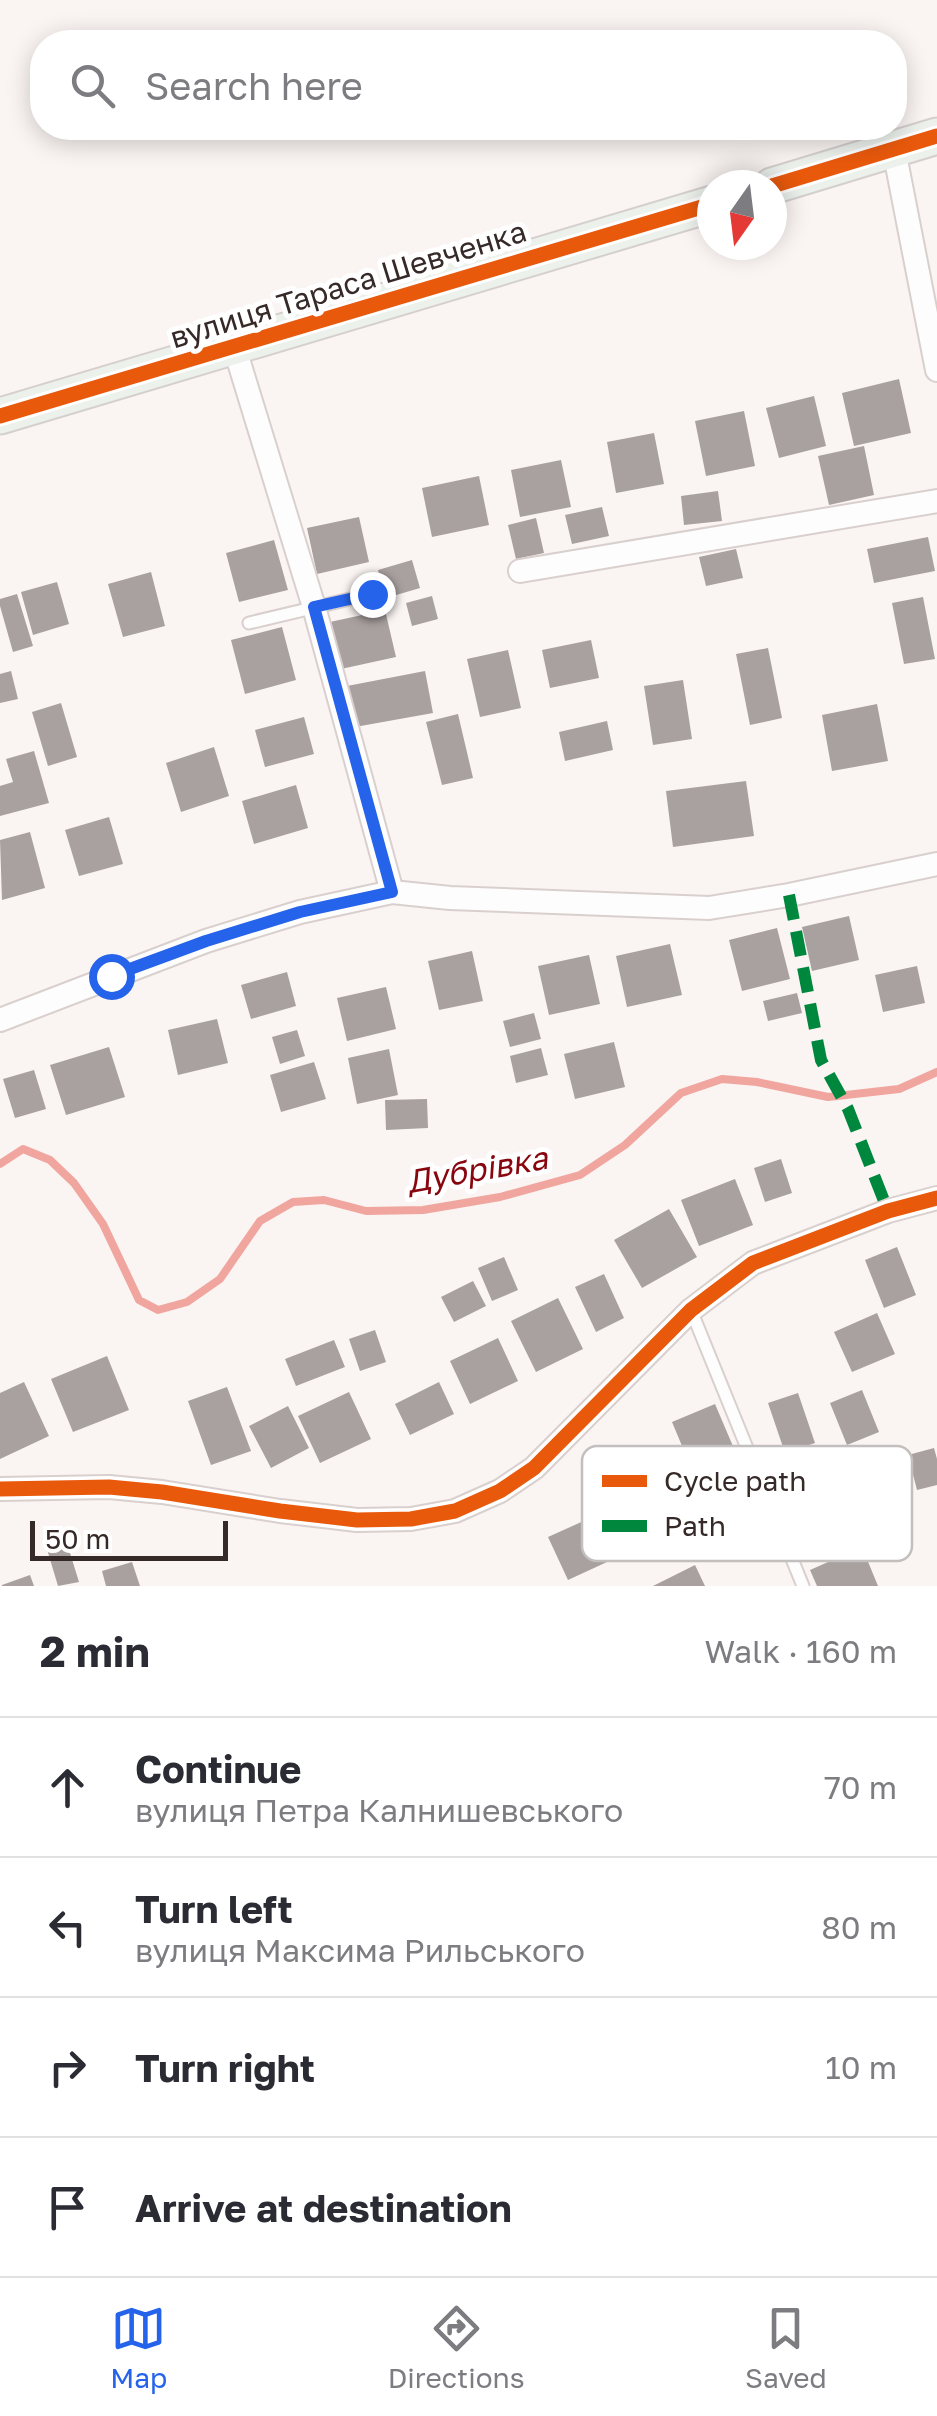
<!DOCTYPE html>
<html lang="en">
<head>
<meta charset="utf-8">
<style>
  body { margin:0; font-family:"Golos Text",sans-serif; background:#f2f2f3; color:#2b2b33 }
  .compass { position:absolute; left:697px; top:170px; width:90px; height:90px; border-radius:50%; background:#fff; box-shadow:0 5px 25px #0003; rotate:194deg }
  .scale { position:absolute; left:30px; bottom:25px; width:198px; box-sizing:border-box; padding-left:10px; border:5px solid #362a28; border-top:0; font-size:28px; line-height:35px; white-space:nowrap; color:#362a28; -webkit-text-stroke:8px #fff; paint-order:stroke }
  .stop { position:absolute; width:30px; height:30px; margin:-22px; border:8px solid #2563eb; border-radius:50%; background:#fff }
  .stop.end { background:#2563eb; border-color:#fff; box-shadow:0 2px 10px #0008 }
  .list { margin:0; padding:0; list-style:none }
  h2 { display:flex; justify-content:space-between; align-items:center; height:130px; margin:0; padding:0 40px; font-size:42px }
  h2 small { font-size:32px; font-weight:400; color:#7c7c81 }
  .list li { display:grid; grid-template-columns:65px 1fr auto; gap:30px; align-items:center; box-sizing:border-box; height:140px; padding:0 40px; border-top:2px solid #e1e1e2 }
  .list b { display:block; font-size:38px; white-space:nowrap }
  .list p { margin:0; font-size:32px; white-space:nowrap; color:#7c7c81 }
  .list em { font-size:32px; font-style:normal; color:#7c7c81 }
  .icon { flex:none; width:55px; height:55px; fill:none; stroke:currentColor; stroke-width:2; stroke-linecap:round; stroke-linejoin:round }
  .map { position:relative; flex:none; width:937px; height:1586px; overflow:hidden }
  .search { position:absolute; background:#fff; box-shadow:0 5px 25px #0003; left:30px; right:30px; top:30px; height:110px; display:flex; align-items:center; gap:25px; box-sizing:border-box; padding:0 35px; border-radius:40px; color:#7c7c81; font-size:38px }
  .sheet { height:690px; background:#fff }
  nav { display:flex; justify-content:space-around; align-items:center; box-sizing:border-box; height:140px; border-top:2px solid #e1e1e2; background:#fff; font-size:28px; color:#7c7c81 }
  nav a { display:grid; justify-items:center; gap:5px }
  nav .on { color:#2563eb }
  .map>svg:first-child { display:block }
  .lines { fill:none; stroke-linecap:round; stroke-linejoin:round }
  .stream { stroke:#f0a69e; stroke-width:8 }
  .building { fill:#a9a1a0 }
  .lane-casing { stroke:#d9d0ce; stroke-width:15 }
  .street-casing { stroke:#d9d0ce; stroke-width:26 }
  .primary-casing { stroke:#d5d0cf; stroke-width:39 }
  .lane { stroke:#fefdfd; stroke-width:11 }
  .street { stroke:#fefdfd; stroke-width:22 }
  .primary { stroke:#ecf1ec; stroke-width:35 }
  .quiet { stroke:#00873e; stroke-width:12; stroke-dasharray:25 12; stroke-linecap:butt }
  .cycleway-casing { stroke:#fff; stroke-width:21 }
  .cycleway { stroke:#e8590c; stroke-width:15 }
  .route { stroke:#2563eb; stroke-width:12 }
  .labels { text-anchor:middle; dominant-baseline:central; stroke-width:10; stroke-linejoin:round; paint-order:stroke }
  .street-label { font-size:30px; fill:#362a28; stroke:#fff }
  .water-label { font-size:32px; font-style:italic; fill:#88060e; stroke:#fff }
  .key { fill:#fff; stroke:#c3bfbe; stroke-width:2.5 }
  .key-label { font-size:28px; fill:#362a28 }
</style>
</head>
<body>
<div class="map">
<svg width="937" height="1586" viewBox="0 0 937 1586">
  <rect width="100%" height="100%" fill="#faf4f2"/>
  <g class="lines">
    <path class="stream" d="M 0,1164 L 23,1149 L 50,1160 L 74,1183 L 103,1224 L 139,1300 L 158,1310 L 187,1302 L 220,1279 L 260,1221 L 293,1202 L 324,1200 L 366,1211 L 423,1210 L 500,1197 L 580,1175 L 625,1145 L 681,1093 L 722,1079 L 757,1082 L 828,1097 L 899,1089 L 937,1072"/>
  </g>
  <path class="building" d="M 899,379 L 911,433 L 854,446 L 842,393 Z
    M 814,396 L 826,446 L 779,458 L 766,408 Z
    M 744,411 L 755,466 L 706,476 L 695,421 Z
    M 654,433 L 664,484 L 616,493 L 607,442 Z
    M 864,446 L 874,495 L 829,505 L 818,456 Z
    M 561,460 L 571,507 L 520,517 L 511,470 Z
    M 479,476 L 489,525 L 432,537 L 422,488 Z
    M 718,491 L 722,521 L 684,525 L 681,496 Z
    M 602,507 L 609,536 L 572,544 L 565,515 Z
    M 359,517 L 369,562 L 317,574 L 307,528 Z
    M 536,518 L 544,553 L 516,559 L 508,525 Z
    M 928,537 L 935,571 L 874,583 L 867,549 Z
    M 274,540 L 288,590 L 239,602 L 226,553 Z
    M 736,549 L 743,578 L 706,586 L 699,557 Z
    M 412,560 L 420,588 L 386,598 L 378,570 Z
    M 151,572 L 165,626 L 123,637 L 108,584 Z
    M 57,582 L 69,624 L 33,635 L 21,592 Z
    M 17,594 L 33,646 L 13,652 L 0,606 L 0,599 Z
    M 432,596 L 438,619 L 412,626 L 406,603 Z
    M 923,597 L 935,659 L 904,664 L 892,603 Z
    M 385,610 L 396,657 L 341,669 L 330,622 Z
    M 282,627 L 296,680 L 245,694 L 231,640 Z
    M 591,640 L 599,678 L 550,688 L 542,650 Z
    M 768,648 L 782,718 L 750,725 L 736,654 Z
    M 508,650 L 521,708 L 480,717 L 467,659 Z
    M 11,671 L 18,699 L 0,703 L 0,674 Z
    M 425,671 L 433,713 L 355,727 L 347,686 Z
    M 683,680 L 692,739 L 653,745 L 644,686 Z
    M 61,703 L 77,757 L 48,766 L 32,712 Z
    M 877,704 L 888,761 L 832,771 L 822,715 Z
    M 458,714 L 473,778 L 442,785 L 426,722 Z
    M 304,717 L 314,754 L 265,767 L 255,730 Z
    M 607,721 L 613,750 L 565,761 L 559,732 Z
    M 214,747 L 229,796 L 181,812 L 166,763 Z
    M 34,751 L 49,803 L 0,816 L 0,786 L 13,782 L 6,759 Z
    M 746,781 L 754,836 L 673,847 L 666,791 Z
    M 296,785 L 308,828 L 254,844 L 242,801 Z
    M 109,817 L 123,864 L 79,876 L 65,830 Z
    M 30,832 L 45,888 L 2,900 L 0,840 Z
    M 849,916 L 859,960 L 812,971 L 802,927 Z
    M 777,928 L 790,979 L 742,991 L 729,940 Z
    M 670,944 L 682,995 L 627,1007 L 616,956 Z
    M 472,951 L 483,1001 L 439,1010 L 428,961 Z
    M 589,955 L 600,1004 L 549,1015 L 538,966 Z
    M 917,966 L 925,1003 L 883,1012 L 875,975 Z
    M 287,972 L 296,1006 L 251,1019 L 241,985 Z
    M 386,987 L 396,1029 L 347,1041 L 337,998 Z
    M 797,993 L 802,1013 L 768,1021 L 763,1001 Z
    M 534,1013 L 541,1039 L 510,1047 L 503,1021 Z
    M 217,1019 L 228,1063 L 178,1075 L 168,1030 Z
    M 297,1030 L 305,1056 L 280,1064 L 272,1037 Z
    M 614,1042 L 625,1087 L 575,1099 L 564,1054 Z
    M 109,1047 L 125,1097 L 66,1115 L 50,1065 Z
    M 541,1048 L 548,1075 L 516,1083 L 510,1056 Z
    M 389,1049 L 398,1095 L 357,1104 L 348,1058 Z
    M 314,1062 L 326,1099 L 281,1112 L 270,1075 Z
    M 34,1070 L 46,1109 L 15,1118 L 3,1079 Z
    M 427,1099 L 428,1128 L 386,1130 L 385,1100 Z
    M 781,1159 L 792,1193 L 765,1202 L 754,1168 Z
    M 735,1179 L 753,1225 L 699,1246 L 681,1200 Z
    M 669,1209 L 697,1257 L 642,1288 L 614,1240 Z
    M 897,1247 L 916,1295 L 884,1308 L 865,1260 Z
    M 504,1257 L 518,1290 L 492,1301 L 478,1268 Z
    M 604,1274 L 624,1318 L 596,1332 L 575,1287 Z
    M 473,1281 L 486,1306 L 454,1322 L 441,1297 Z
    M 558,1298 L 583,1349 L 536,1372 L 511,1321 Z
    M 877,1313 L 895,1354 L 852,1372 L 834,1332 Z
    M 375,1330 L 386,1362 L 360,1371 L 349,1339 Z
    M 498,1338 L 518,1381 L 470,1404 L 450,1361 Z
    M 334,1340 L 345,1367 L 296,1386 L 285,1359 Z
    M 107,1356 L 129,1410 L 73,1432 L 51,1379 Z
    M 24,1382 L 49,1436 L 0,1459 L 0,1393 Z
    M 439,1382 L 454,1414 L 410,1435 L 395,1404 Z
    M 227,1387 L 251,1451 L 211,1465 L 188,1401 Z
    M 862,1390 L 879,1432 L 847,1445 L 830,1403 Z
    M 349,1392 L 371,1439 L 320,1463 L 298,1416 Z
    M 798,1393 L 815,1443 L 785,1453 L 768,1403 Z
    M 715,1404 L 738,1458 L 723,1464 L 744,1515 L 716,1526 L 712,1515 L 684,1527 L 668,1488 L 695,1477 L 672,1422 Z
    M 288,1406 L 309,1448 L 271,1468 L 249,1426 Z
    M 934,1448 L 937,1459 L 937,1485 L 917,1490 L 908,1455 Z
    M 588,1519 L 607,1562 L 568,1580 L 548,1537 Z
    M 66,1540 L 79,1582 L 58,1586 L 46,1546 Z
    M 862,1547 L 878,1586 L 817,1586 L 810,1570 Z
    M 132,1562 L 140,1586 L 106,1586 L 102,1571 Z
    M 695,1565 L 705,1586 L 653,1586 Z
    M 30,1575 L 34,1586 L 2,1586 L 2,1585 Z"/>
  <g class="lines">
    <defs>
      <path id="lane" d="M 249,623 L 371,594
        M 691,1310 L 803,1586"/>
      <path id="street" d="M 894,150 L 937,370
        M 234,346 L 314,607 L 392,892
        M 520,571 L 937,501
        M 0,1020 L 206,941 L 300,912 L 392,892 L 450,898 L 709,908 L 789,895 L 937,864
        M 0,1489 L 109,1487 L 162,1492 L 280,1511 L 357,1520 L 411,1519 L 455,1511 L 500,1491 L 534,1468 L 691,1310 L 753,1263 L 888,1211 L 937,1198"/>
      <path id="primary" d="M 772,186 L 937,136
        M 0,416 L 712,204"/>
    </defs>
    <use href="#lane" class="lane-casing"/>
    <use href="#street" class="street-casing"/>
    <use href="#primary" class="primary-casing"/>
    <use href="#lane" class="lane"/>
    <use href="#street" class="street"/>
    <use href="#primary" class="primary"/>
    <path class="quiet" d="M 789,895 L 821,1060 L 848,1109 L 888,1211"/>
    <defs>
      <path id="cycleway" d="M 772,186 L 937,136
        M 0,416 L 712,204
        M 0,1489 L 109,1487 L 162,1492 L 280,1511 L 357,1520 L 411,1519 L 455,1511 L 500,1491 L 534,1468 L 691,1310 L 753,1263 L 888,1211 L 937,1198"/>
    </defs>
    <use href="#cycleway" class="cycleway-casing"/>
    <use href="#cycleway" class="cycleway"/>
  </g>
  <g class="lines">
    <path class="route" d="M 111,976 L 206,941 L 300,912 L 392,892 L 314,607 L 372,594"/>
  </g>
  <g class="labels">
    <g class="street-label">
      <text transform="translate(348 284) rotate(-17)">вулиця Тараса Шевченка</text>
    </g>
    <g class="water-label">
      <text transform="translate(477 1169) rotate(-10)">Дубрівка</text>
    </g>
  </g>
  <rect x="582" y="1446" width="330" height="115" rx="15" class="key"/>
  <rect x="602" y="1475" width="45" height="12" fill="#e8590c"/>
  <rect x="602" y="1520" width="45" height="12" fill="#00873e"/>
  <g class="key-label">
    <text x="664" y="1491">Cycle path</text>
    <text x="664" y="1536">Path</text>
  </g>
</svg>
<svg class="compass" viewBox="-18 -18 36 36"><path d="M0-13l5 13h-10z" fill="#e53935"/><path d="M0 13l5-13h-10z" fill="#7c7c81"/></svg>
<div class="scale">50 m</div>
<div class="stop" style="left:111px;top:976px"></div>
<div class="stop end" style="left:372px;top:594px"></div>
<div class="search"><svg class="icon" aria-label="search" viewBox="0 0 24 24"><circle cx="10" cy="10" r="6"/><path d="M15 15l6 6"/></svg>Search here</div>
</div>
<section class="sheet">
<h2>2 min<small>Walk · 160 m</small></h2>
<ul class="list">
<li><svg class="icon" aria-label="ahead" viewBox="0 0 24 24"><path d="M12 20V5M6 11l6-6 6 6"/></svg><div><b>Continue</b><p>вулиця Петра Калнишевського</p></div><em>70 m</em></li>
<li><svg class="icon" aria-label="left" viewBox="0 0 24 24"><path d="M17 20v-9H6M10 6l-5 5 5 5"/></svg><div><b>Turn left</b><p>вулиця Максима Рильського</p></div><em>80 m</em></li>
<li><svg class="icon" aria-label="right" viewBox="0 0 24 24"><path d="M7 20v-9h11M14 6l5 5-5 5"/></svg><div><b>Turn right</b></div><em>10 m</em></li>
<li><svg class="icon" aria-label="arrive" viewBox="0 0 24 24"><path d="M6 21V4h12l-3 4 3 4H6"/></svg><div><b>Arrive at destination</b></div></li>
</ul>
</section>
<nav>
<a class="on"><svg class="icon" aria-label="map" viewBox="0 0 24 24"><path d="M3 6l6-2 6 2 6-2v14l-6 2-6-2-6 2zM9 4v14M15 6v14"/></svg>Map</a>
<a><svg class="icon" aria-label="directions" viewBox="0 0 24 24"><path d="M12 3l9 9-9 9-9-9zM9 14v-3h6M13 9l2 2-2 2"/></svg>Directions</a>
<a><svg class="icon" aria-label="saved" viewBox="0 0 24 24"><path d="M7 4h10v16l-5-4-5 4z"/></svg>Saved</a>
</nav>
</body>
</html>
